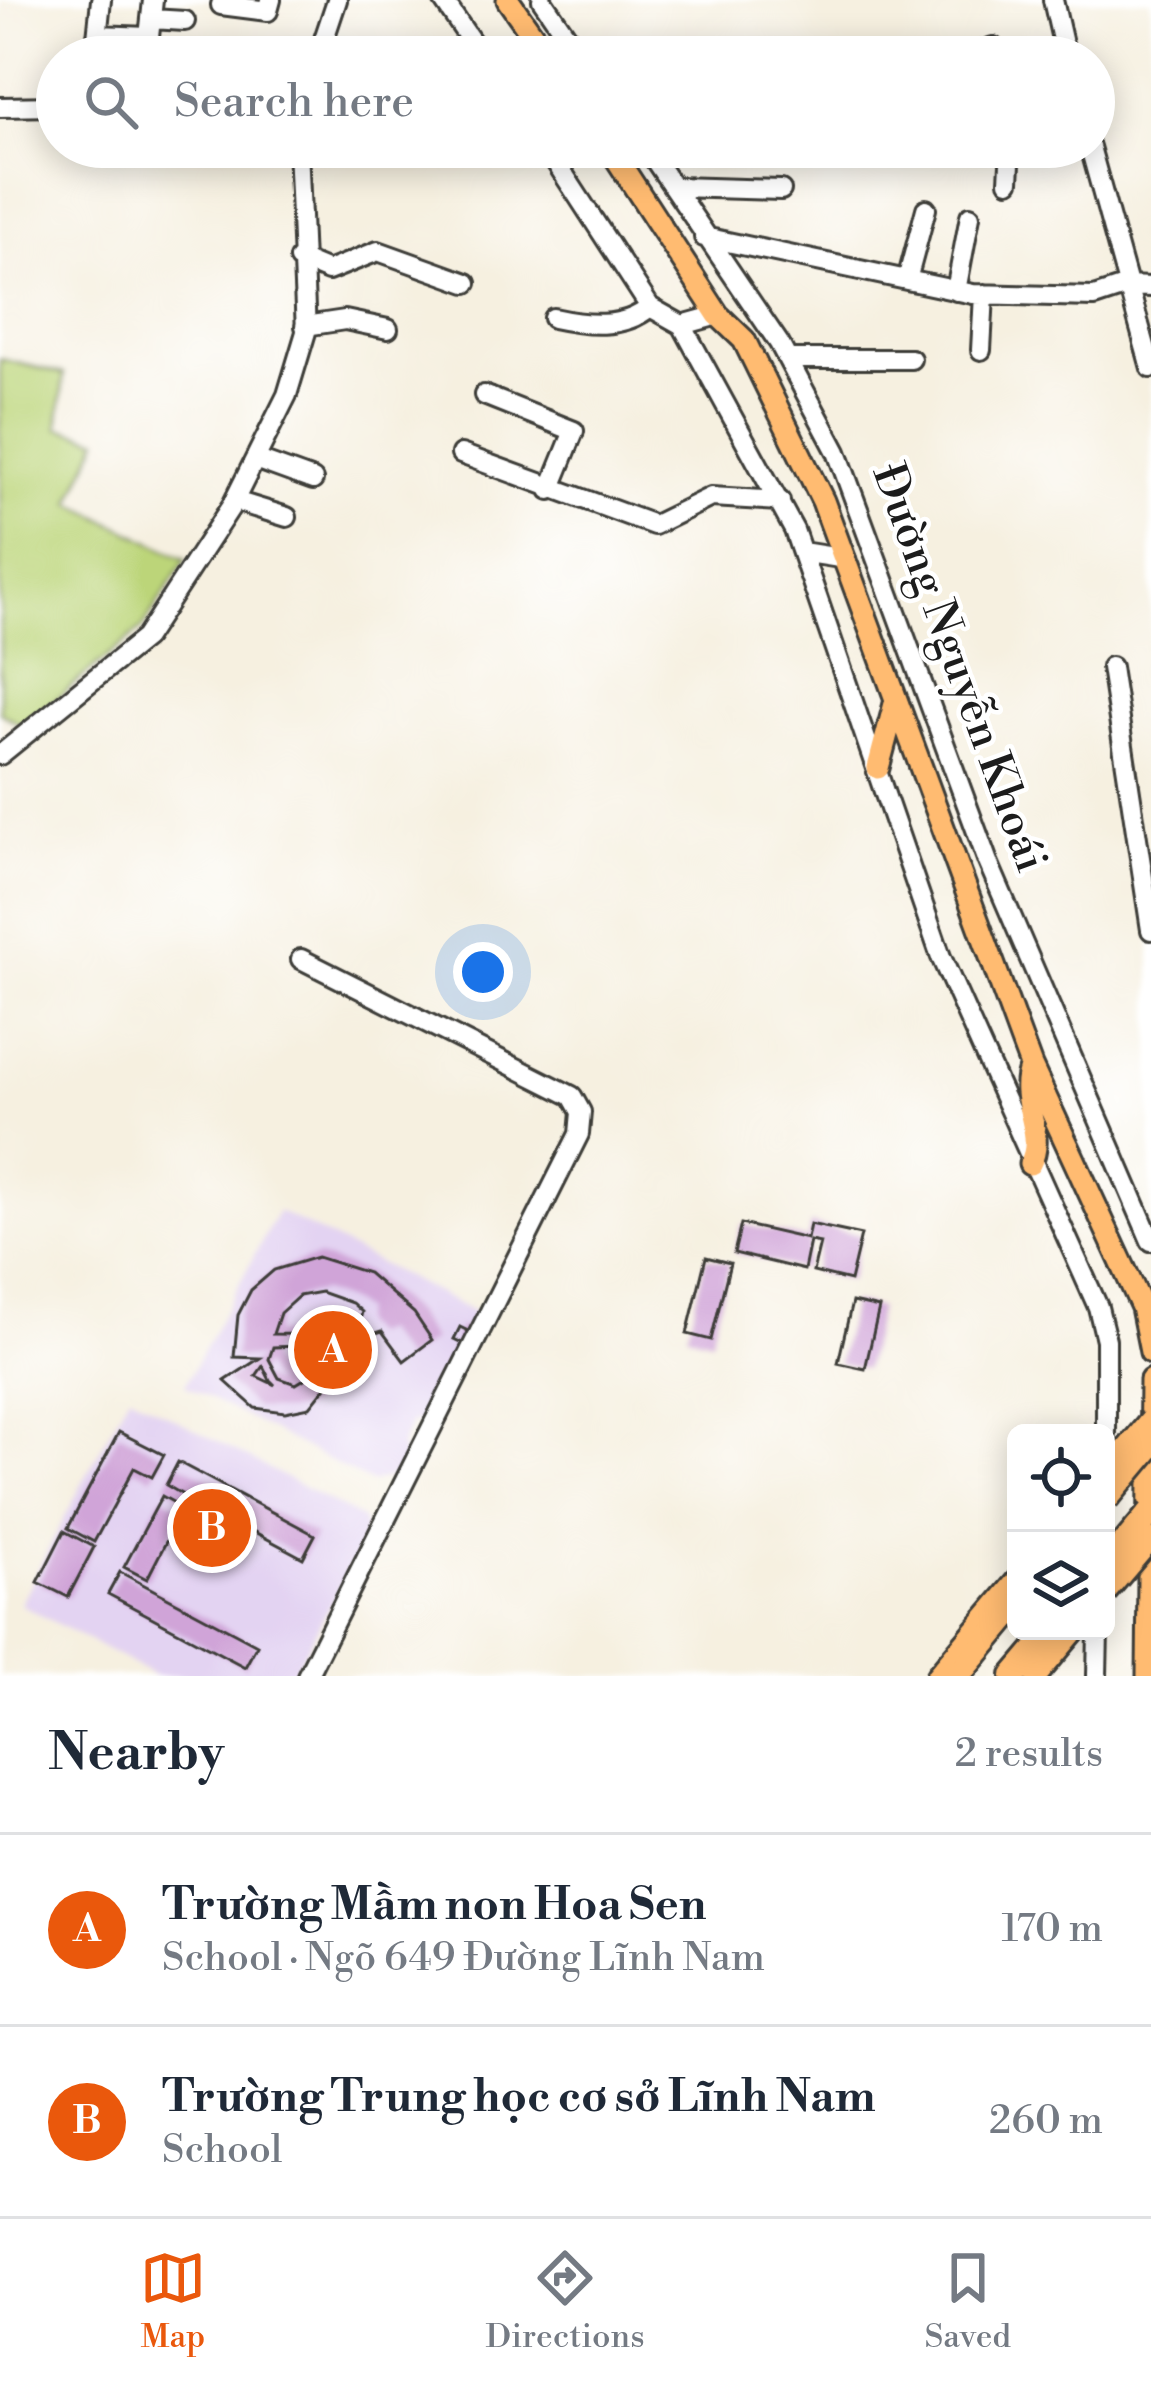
<!DOCTYPE html>
<html lang="en">
<head>
<meta charset="utf-8">
<style>
  body { margin:0; font-family:"Libre Bodoni",serif; background:#f6f6f7; color:#1f2937 }
  .controls { position:absolute; right:36px; bottom:36px; display:grid; overflow:hidden; border-radius:18px; box-shadow:0 6px 30px #0003 }
  .controls button { width:108px; height:108px; display:grid; place-items:center; padding:0; border:0; border-bottom:3px solid #e0e1e3; background:#fff; color:#1f2937; font:60px sans-serif }
  .you { position:absolute; left:483px; top:972px; width:42px; height:42px; margin:-30px; border:9px solid #fff; border-radius:50%; background:#1a73e8; box-shadow:0 0 0 18px #1a73e833 }
  .badge { display:grid; place-items:center; width:78px; height:78px; border-radius:50%; background:#ea580c; color:#fff; font-size:39px; font-weight:700 }
  .pin { position:absolute; translate:-50% -50%; border:6px solid #fff; box-shadow:0 3px 12px #0006 }
  .list { margin:0; padding:0; list-style:none }
  h2 { display:flex; justify-content:space-between; align-items:center; height:156px; margin:0; padding:0 48px; font-size:51px }
  h2 small { font-size:39px; font-weight:400; color:#747a83 }
  .list li { display:grid; grid-template-columns:78px 1fr auto; gap:36px; align-items:center; box-sizing:border-box; height:192px; padding:0 48px; border-top:3px solid #e0e1e3 }
  .list b { display:block; font-size:45px; white-space:nowrap }
  .list p { margin:0; font-size:39px; white-space:nowrap; color:#747a83 }
  .list em { font-size:39px; font-style:normal; color:#747a83 }
  .icon { flex:none; width:66px; height:66px; fill:none; stroke:currentColor; stroke-width:2; stroke-linecap:round; stroke-linejoin:round }
  .map { position:relative; flex:none; width:1151px; height:1676px; overflow:hidden }
  .search { position:absolute; background:#fff; box-shadow:0 6px 30px #0003; left:36px; right:36px; top:36px; height:132px; display:flex; align-items:center; gap:30px; box-sizing:border-box; padding:0 42px; border-radius:66px; color:#747a83; font-size:45px }
  .sheet { height:540px; background:#fff }
  nav { display:flex; justify-content:space-around; align-items:center; box-sizing:border-box; height:168px; border-top:3px solid #e0e1e3; background:#fff; font-size:33px; color:#747a83 }
  nav a { display:grid; justify-items:center; gap:6px }
  nav .on { color:#ea580c }
  .map>svg:first-child { display:block }
  .built { fill:#e3d3f2 }
  .green { fill:#bcd579; stroke:#6c784a; stroke-width:3 }
  .building { fill:#d0a4d8; fill-rule:evenodd }
  .lines { fill:none; stroke-linecap:round; stroke-linejoin:round }
  .minor-casing { stroke:#3d3c39; stroke-width:24 }
  .major-casing { stroke:#3d3c39; stroke-width:27 }
  .highway-casing { stroke:#3d3c39; stroke-width:30 }
  .minor { stroke:#fff; stroke-width:18 }
  .major { stroke:#ffbb71; stroke-width:21 }
  .highway { stroke:#ffbb71; stroke-width:24 }
  .major-bridge-casing { stroke:#3d3c39; stroke-width:27; stroke-linecap:butt }
  .highway-bridge-casing { stroke:#3d3c39; stroke-width:30; stroke-linecap:butt }
  .major-bridge { stroke:#ffbb71; stroke-width:21 }
  .highway-bridge { stroke:#ffbb71; stroke-width:24 }
  .labels { text-anchor:middle; dominant-baseline:central; stroke-width:9; stroke-linejoin:round; paint-order:stroke }
  .street-label { font-size:45px; fill:#1c1c1c; stroke:#fff }
</style>
</head>
<body>
<div class="map">
<svg width="1151" height="1676" viewBox="0 0 1151 1676">
  <rect width="100%" height="100%" fill="#fff"/>
  <filter id="ink" filterUnits="userSpaceOnUse"><feTurbulence type="fractalNoise" baseFrequency=".00833" numOctaves="2"/><feDisplacementMap in="SourceGraphic" scale="24" xChannelSelector="R" yChannelSelector="G"/><feConvolveMatrix kernelMatrix="1 2 1 2 8 2 1 2 1" color-interpolation-filters="sRGB"/></filter>
  <filter id="wash" filterUnits="userSpaceOnUse"><feTurbulence type="fractalNoise" baseFrequency=".004" numOctaves="4" result="noise"/><feDisplacementMap in="SourceGraphic" scale="48" xChannelSelector="R" yChannelSelector="G"/><feGaussianBlur stdDeviation="2.7" result="paint"/><feColorMatrix in="noise" values="0 0 0 0 0 0 0 0 0 0 0 0 0 0 0 0 0 1.4 0 .05"/><feComposite in="paint" operator="in"/></filter>
  <g filter="url(#wash)">
    <rect width="100%" height="100%" fill="#f6f0e0"/>
    <path class="built" d="M 278,1211 L 481,1316 L 424,1422 L 411,1422 L 400,1446 L 405,1461 L 397,1475 L 371,1483 L 185,1385 Z
      M 129,1394 L 362,1519 L 367,1538 L 291,1676 L 155,1676 L 20,1604 Z"/>
    <path class="green" d="M 0,359 L 64,374 L 58,428 L 99,439 L 71,503 L 186,559 L 143,628 L 23,726 L 0,712 Z"/>
    <g id="blocks">
      <path class="building" d="M 741,1224 L 807,1239 L 810,1224 L 861,1235 L 850,1281 L 813,1272 L 820,1243 L 810,1241 L 804,1270 L 734,1253 Z
        M 317,1257 L 368,1273 L 414,1313 L 432,1340 L 404,1361 L 382,1331 L 370,1335 L 359,1324 L 362,1312 L 352,1303 L 321,1292 L 299,1296 L 280,1313 L 273,1334 L 348,1335 L 345,1363 L 310,1407 L 285,1412 L 255,1408 L 225,1381 L 260,1358 L 234,1357 L 238,1315 L 251,1290 L 274,1270 ZM 324,1345 L 314,1373 L 296,1384 L 279,1378 L 269,1359 L 273,1347 ZM 263,1366 L 270,1380 L 275,1385 L 256,1376 Z
        M 706,1257 L 730,1263 L 711,1340 L 687,1334 Z
        M 852,1302 L 879,1308 L 865,1369 L 838,1363 Z
        M 460,1327 L 470,1332 L 464,1344 L 454,1339 Z
        M 119,1432 L 164,1455 L 152,1477 L 134,1468 L 94,1542 L 68,1528 Z
        M 178,1462 L 315,1535 L 303,1558 L 189,1497 L 147,1579 L 124,1567 L 162,1496 L 178,1505 L 183,1495 L 166,1485 Z
        M 64,1531 L 94,1547 L 68,1597 L 38,1582 Z
        M 120,1572 L 257,1645 L 245,1667 L 108,1594 Z"/>
    </g>
  </g>
  <g filter="url(#ink)">
    <use href="#blocks" fill-opacity="0" stroke="#3d3c39" stroke-width="3"/>
    <g class="lines">
      <defs>
        <path id="minor" d="M 443,0 L 482,57
          M 542,0 L 581,57
          M 1053,0 L 1066,57
          M 221,5 L 268,11 L 271,0
          M 151,19 L 185,21
          M 97,35 L 149,37 L 153,0
          M 95,57 L 101,0
          M 318,57 L 337,0
          M 966,57 L 993,47
          M 0,107 L 57,106
          M 546,147 L 650,307 L 682,325 L 718,315
          M 646,147 L 779,343 L 837,452 L 988,862 L 1151,1241
          M 1090,147 L 1151,368
          M 1009,181 L 1011,147
          M 677,187 L 781,190
          M 704,237 L 973,294 L 1094,297 L 1127,286 L 1151,287
          M 299,259 L 328,271 L 378,251 L 467,283
          M 907,280 L 926,209
          M 956,291 L 970,216
          M 553,318 C 585,325 623,330 650,307
          M 682,325 L 794,530 L 941,957 L 1098,1307 L 1106,1340 L 1106,1433
          M 305,326 L 345,320 L 388,329
          M 981,350 L 984,294
          M 788,359 L 911,359
          M 484,395 L 574,431 L 550,490
          M 461,454 L 654,525 L 711,497 L 780,501
          M 255,459 L 313,480
          M 235,501 L 287,517
          M 802,552 L 846,559
          M 1111,667 L 1151,930
          M 0,755 L 145,638 L 232,505 L 287,395 L 306,332 L 298,147
          M 301,959 L 572,1096 L 581,1112 L 579,1134 L 307,1676
          M 1097,1676 L 1098,1631"/>
        <path id="major" d="M 508,0 L 548,57
          M 609,147 L 718,315 L 744,340 L 823,501 L 1031,1066 L 1142,1307 L 1151,1352
          M 878,768 L 896,700
          M 1030,1164 C 1047,1132 1016,1101 1031,1066
          M 937,1676 L 1016,1582
          M 1036,1676 L 1074,1631
          M 1148,1676 L 1151,1380"/>
        <path id="highway" d="M 958,1676 L 1016,1606
          M 1014,1676 L 1052,1631"/>
      </defs>
      <use href="#minor" class="minor-casing"/>
      <use href="#major" class="major-casing"/>
      <use href="#highway" class="highway-casing"/>
      <use href="#minor" class="minor"/>
      <use href="#major" class="major"/>
      <use href="#highway" class="highway"/>
      <defs>
        <path id="major-bridge" d="M 1106,1474 L 1151,1420
          M 1106,1592 L 1151,1539"/>
        <path id="highway-bridge" d="M 1106,1499 L 1151,1445
          M 1106,1566 L 1151,1512"/>
      </defs>
      <use href="#major-bridge" class="major-bridge-casing"/>
      <use href="#highway-bridge" class="highway-bridge-casing"/>
      <use href="#major-bridge" class="major-bridge"/>
      <use href="#highway-bridge" class="highway-bridge"/>
    </g>
  </g>
  <g class="labels">
    <g class="street-label">
      <text transform="translate(959 668) rotate(70)">Đường Nguyễn Khoái</text>
    </g>
  </g>
</svg>
<div class="controls">
<button><svg class="icon" aria-label="locate" viewBox="0 0 24 24"><circle cx="12" cy="12" r="6"/><path d="M12 2v4M12 18v4M2 12h4M18 12h4"/></svg></button>
<button><svg class="icon" aria-label="layers" viewBox="0 0 24 24"><path d="M12 4l9 5-9 5-9-5zM3 14l9 5 9-5"/></svg></button>
</div>
<div class="you"></div>
<div class="pin badge" style="left:333px;top:1350px">A</div>
<div class="pin badge" style="left:212px;top:1528px">B</div>
<div class="search"><svg class="icon" aria-label="search" viewBox="0 0 24 24"><circle cx="10" cy="10" r="6"/><path d="M15 15l6 6"/></svg>Search here</div>
</div>
<section class="sheet">
<h2>Nearby<small>2 results</small></h2>
<ul class="list">
<li><span class="badge">A</span><div><b>Trường Mầm non Hoa Sen</b><p>School · Ngõ 649 Đường Lĩnh Nam</p></div><em>170 m</em></li>
<li><span class="badge">B</span><div><b>Trường Trung học cơ sở Lĩnh Nam</b><p>School</p></div><em>260 m</em></li>
</ul>
</section>
<nav>
<a class="on"><svg class="icon" aria-label="map" viewBox="0 0 24 24"><path d="M3 6l6-2 6 2 6-2v14l-6 2-6-2-6 2zM9 4v14M15 6v14"/></svg>Map</a>
<a><svg class="icon" aria-label="directions" viewBox="0 0 24 24"><path d="M12 3l9 9-9 9-9-9zM9 14v-3h6M13 9l2 2-2 2"/></svg>Directions</a>
<a><svg class="icon" aria-label="saved" viewBox="0 0 24 24"><path d="M7 4h10v16l-5-4-5 4z"/></svg>Saved</a>
</nav>
</body>
</html>
